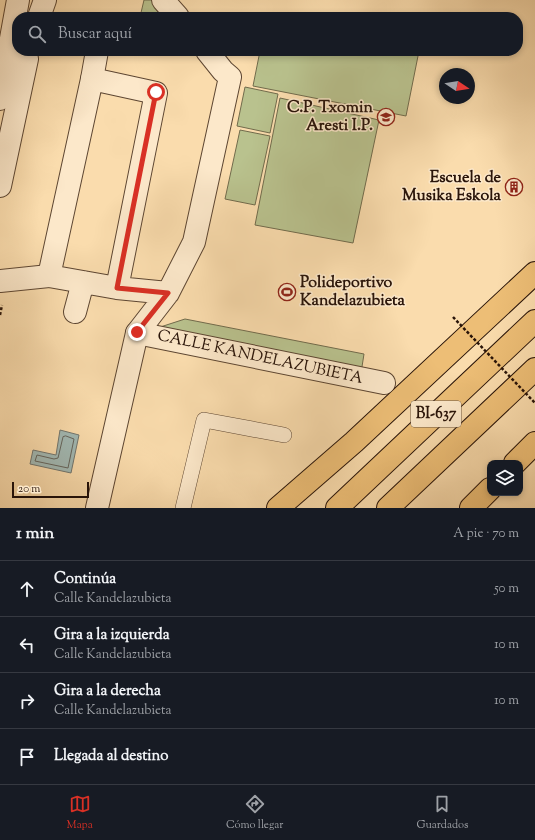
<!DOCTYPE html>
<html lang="es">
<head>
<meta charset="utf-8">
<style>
  body { margin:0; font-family:"Sorts Mill Goudy",serif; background:#20242c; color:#f1f3f6 }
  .controls { position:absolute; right:12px; bottom:12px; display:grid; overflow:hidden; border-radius:8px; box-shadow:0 2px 6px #0003 }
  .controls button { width:36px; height:36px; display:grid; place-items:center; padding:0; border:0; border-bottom:1px solid #363941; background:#171b24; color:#f1f3f6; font:20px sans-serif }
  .compass { position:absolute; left:439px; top:68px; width:36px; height:36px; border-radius:50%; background:#171b24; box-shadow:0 2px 6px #0003; rotate:102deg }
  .scale { position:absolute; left:12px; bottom:10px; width:77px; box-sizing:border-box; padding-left:4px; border:2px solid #291409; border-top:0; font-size:11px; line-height:14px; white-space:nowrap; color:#291409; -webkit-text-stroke:3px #fce8ca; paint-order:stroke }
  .stop { position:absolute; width:12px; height:12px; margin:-9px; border:3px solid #d93025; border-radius:50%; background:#fff }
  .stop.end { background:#d93025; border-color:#fff; box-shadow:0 1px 4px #0008 }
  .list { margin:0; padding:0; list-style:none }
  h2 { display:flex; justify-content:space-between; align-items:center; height:52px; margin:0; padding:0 16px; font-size:17px }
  h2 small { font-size:13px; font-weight:400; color:#9ea1a6 }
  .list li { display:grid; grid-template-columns:26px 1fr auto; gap:12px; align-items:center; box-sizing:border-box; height:56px; padding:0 16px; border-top:1px solid #363941 }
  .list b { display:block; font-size:15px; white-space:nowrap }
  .list p { margin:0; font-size:13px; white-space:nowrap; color:#9ea1a6 }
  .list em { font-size:13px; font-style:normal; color:#9ea1a6 }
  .icon { flex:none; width:22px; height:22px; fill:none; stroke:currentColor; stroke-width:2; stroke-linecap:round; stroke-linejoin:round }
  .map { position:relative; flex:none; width:535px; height:508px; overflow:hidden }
  .search { position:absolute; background:#171b24; box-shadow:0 2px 6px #0003; left:12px; right:12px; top:12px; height:44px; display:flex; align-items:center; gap:10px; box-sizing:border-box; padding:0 14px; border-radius:16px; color:#9ea1a6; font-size:15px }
  .sheet { height:276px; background:#171b24 }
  nav { display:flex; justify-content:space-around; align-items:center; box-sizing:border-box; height:56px; border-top:1px solid #363941; background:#171b24; font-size:11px; color:#9ea1a6 }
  nav a { display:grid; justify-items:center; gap:2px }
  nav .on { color:#d93025 }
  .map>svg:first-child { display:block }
  .green { fill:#b9c28e; stroke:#716b4c }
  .water { fill:#a2b9b4; stroke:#727770 }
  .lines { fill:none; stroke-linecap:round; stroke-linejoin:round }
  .shore { stroke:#66665e; stroke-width:1 }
  .service-casing { stroke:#5d4632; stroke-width:16 }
  .pedestrian-casing { stroke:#5d4632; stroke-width:24 }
  .minor-casing { stroke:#5d4632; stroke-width:24 }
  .primary-casing { stroke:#291409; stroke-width:24 }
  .trunk-casing { stroke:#291409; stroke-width:24 }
  .path { stroke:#291409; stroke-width:2.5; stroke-dasharray:3 2; stroke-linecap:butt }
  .service { stroke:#fce8ca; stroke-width:15 }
  .pedestrian { stroke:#fce8ca; stroke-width:22 }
  .minor { stroke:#fce8ca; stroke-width:22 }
  .primary { stroke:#edbe76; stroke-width:22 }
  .trunk { stroke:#edbe76; stroke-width:22 }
  .path-bridge { stroke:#291409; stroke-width:2.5; stroke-dasharray:3 2; stroke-linecap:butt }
  .route { stroke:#d93025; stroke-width:5 }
  .labels { text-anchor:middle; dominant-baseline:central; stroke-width:3; stroke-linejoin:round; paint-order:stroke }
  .shield { fill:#fce8ca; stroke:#685443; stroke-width:1 }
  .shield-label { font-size:15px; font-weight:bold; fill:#291409 }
  .poi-label { font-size:16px; font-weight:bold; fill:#291409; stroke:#fce8ca; text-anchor:end }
  .street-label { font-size:16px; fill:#291409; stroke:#fce8ca }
</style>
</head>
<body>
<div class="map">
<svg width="535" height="508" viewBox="0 0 535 508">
  <rect width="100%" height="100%" fill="#fadcad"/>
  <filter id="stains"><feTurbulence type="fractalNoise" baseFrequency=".005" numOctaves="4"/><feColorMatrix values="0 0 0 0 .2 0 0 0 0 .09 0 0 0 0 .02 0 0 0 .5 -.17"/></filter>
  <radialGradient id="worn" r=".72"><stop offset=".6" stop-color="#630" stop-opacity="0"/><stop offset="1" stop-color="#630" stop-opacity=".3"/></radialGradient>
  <path class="green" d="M 144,0 L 170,0 L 175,17 L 140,17 Z
    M 260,51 L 419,51 L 406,116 L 253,86 Z
    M 245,87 L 278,94 L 270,133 L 237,126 Z
    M 280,98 L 379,120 L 353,243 L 255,225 Z
    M 240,130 L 270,136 L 255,205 L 225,199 Z
    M 185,319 L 364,354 L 361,373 L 151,330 Z"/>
  <path class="water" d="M 60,430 L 79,435 L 71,473 L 30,464 L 33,450 L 56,455 Z"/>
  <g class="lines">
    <path class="shore" d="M 66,436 L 74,439 L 68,468 L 35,461 L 37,455 L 54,459 L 58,458 L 63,437 Z"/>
    <defs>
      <path id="service" d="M 183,508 L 204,420 L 284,435"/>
      <path id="pedestrian" d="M 39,17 L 45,0
        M 92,79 L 97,51
        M 0,186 L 27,59
        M 0,281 L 49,276
        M 137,333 L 384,383"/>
      <path id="minor" d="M 163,0 L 178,17
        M 0,99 L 18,0
        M 117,288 L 156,93 L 92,79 L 49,276 L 117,288 L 168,293
        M 75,312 L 83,282
        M 97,508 L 137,333 L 168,293 L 194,242 L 230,77 L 223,71 L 207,51"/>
      <path id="primary" d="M 515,463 L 535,443
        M 278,508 L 354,442 L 535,273
        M 471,508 L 490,489"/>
      <path id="trunk" d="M 337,508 L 535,321
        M 388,508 L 535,369"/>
    </defs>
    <use href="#service" class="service-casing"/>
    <use href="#pedestrian" class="pedestrian-casing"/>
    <use href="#minor" class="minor-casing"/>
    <use href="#primary" class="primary-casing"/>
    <use href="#trunk" class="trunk-casing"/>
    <path class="path" d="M 0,315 L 2,305"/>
    <use href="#service" class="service"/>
    <use href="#pedestrian" class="pedestrian"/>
    <use href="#minor" class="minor"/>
    <use href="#primary" class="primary"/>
    <use href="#trunk" class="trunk"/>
    <path class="path-bridge" d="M 453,317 L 535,403"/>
  </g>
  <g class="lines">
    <path class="route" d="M 137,332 L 168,293 L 117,288 L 156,92"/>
  </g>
  <defs>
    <symbol id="school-ring" viewBox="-11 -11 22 22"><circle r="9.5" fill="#fce8ca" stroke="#8f2418" stroke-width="1.5"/><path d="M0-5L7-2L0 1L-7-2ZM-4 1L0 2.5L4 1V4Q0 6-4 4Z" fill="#8f2418"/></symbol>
    <symbol id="building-ring" viewBox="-11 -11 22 22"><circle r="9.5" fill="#fce8ca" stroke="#8f2418" stroke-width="1.5"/><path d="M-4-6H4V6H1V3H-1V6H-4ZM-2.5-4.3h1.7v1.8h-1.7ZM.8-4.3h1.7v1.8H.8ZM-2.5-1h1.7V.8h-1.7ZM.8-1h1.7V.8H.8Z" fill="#8f2418"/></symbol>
    <symbol id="stadium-ring" viewBox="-11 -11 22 22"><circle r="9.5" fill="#fce8ca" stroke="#8f2418" stroke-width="1.5"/><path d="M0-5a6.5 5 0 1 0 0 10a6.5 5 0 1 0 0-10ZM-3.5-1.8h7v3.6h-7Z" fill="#8f2418"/></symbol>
  </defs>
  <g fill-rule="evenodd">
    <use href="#school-ring" x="376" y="107" width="20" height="20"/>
    <use href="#building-ring" x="504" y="177" width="20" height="20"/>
    <use href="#stadium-ring" x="277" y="282" width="20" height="20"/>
  </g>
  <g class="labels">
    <rect class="shield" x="411" y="401" width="50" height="26" rx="3"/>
    <g class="shield-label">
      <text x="436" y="414">BI-637</text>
    </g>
    <g class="poi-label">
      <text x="373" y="108">C.P. Txomin<tspan x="373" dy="18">Aresti I.P.</tspan></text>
      <text x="501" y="178">Escuela de<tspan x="501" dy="18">Musika Eskola</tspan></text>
      <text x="300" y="283" text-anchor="start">Polideportivo<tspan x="300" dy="18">Kandelazubieta</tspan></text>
    </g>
    <g class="street-label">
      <text transform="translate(260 358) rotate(12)">CALLE KANDELAZUBIETA</text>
    </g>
  </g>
  <rect width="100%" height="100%" filter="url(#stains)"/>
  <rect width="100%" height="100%" fill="url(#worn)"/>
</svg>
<div class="controls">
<button><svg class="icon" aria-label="layers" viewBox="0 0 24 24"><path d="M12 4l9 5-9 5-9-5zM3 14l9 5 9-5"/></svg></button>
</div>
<svg class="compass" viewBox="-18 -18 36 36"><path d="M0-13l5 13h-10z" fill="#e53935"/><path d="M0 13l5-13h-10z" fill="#9ea1a6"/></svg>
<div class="scale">20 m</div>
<div class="stop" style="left:156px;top:92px"></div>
<div class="stop end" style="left:137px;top:332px"></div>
<div class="search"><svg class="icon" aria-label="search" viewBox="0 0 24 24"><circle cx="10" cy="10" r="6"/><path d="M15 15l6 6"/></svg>Buscar aquí</div>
</div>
<section class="sheet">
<h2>1 min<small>A pie · 70 m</small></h2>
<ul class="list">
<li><svg class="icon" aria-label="ahead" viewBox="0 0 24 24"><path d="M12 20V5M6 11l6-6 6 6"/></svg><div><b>Continúa</b><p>Calle Kandelazubieta</p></div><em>50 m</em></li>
<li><svg class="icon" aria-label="left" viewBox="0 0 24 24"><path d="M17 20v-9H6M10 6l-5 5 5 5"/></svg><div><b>Gira a la izquierda</b><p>Calle Kandelazubieta</p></div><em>10 m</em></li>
<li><svg class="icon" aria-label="right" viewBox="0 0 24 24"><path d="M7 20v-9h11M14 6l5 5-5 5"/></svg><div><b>Gira a la derecha</b><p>Calle Kandelazubieta</p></div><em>10 m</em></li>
<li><svg class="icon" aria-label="arrive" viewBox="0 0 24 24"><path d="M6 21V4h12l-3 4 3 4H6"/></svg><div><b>Llegada al destino</b></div></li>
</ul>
</section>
<nav>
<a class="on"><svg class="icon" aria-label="map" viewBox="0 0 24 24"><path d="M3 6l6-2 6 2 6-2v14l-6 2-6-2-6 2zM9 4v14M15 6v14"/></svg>Mapa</a>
<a><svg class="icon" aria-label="directions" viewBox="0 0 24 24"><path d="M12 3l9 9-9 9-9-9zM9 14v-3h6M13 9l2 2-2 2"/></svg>Cómo llegar</a>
<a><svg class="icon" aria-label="saved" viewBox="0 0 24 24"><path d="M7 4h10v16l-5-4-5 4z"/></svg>Guardados</a>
</nav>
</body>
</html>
